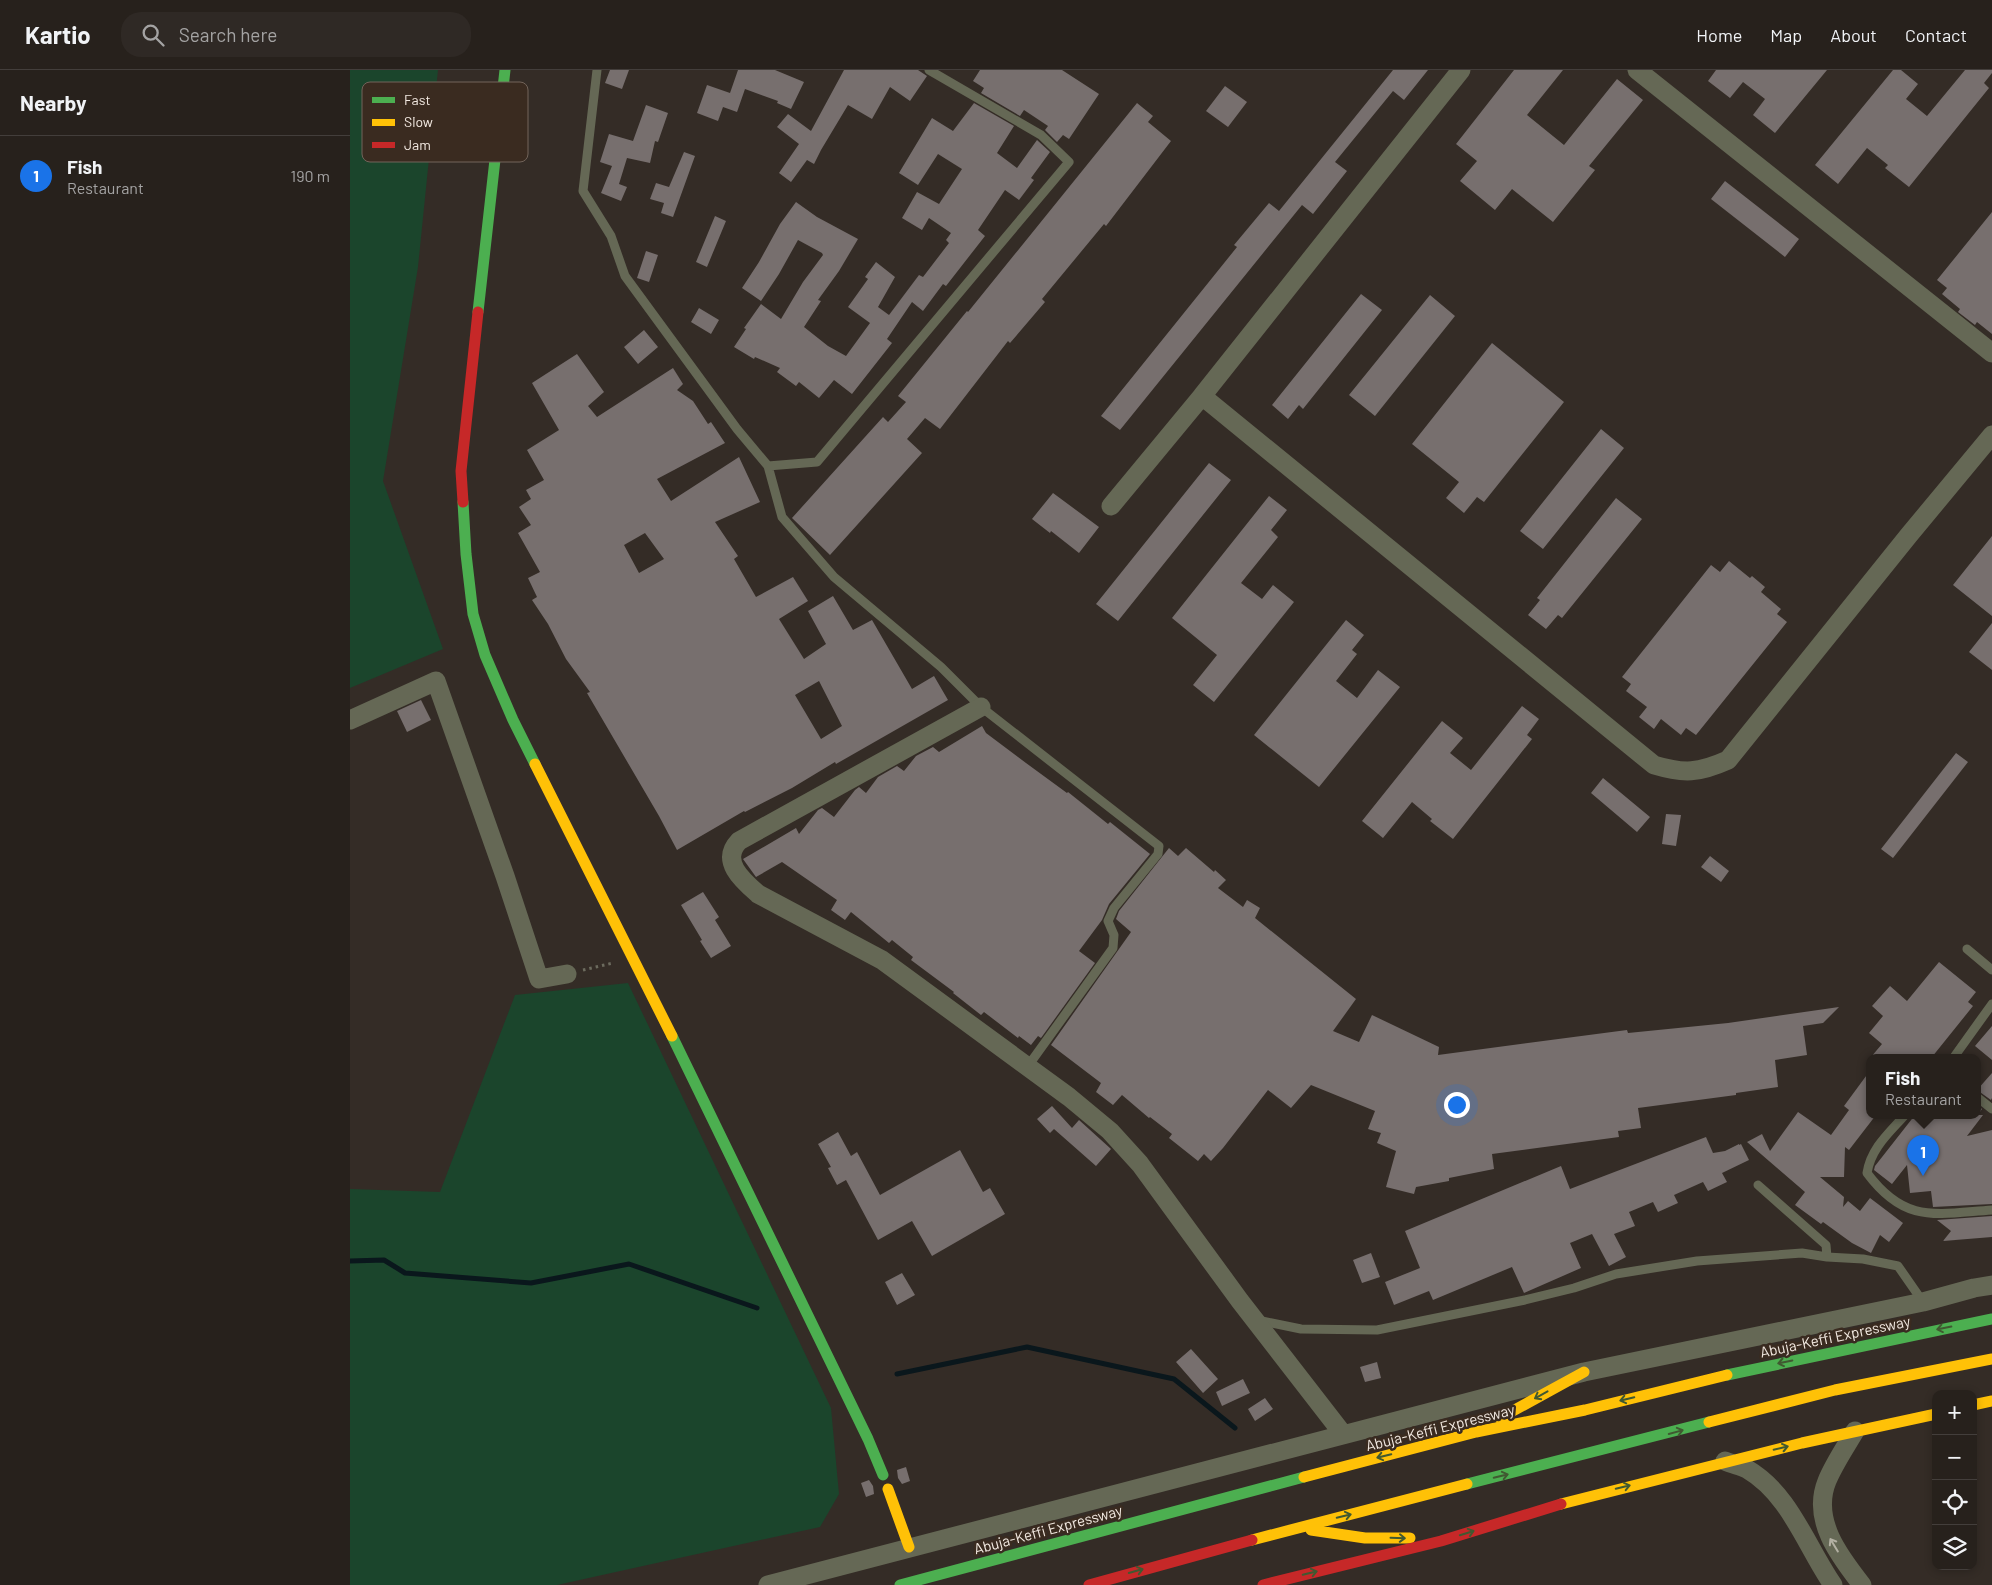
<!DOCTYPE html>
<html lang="en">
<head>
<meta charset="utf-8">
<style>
  body { margin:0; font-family:Barlow,sans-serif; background:#2f2925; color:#f1f3f6 }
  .controls { position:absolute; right:15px; bottom:15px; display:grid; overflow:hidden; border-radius:10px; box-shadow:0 2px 8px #0003 }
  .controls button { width:45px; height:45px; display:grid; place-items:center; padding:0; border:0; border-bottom:1px solid #433e3b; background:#27211c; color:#f1f3f6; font:25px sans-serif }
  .you { position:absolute; left:1106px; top:1034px; width:18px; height:18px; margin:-12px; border:4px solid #fff; border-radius:50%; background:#1a73e8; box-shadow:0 0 0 8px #1a73e833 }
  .badge { display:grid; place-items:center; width:32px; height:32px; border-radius:50%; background:#1a73e8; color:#fff; font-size:16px; font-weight:700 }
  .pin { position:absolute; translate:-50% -41px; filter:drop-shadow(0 1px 2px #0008) }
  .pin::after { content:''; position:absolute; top:26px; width:18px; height:15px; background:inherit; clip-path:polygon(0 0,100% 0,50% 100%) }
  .popup { position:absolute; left:1516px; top:984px; width:115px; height:65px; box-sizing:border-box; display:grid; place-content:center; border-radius:10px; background:#27211c; filter:drop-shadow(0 1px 4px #0005); font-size:16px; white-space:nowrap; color:#a4a3a3 }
  .popup b { font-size:19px; color:#f1f3f6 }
  .popup::after { content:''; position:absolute; left:50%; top:100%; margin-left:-10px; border:10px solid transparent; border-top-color:#27211c }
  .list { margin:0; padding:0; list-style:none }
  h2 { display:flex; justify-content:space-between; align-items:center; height:65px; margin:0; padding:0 20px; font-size:21px }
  h2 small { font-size:16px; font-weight:400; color:#a4a3a3 }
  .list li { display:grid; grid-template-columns:32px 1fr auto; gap:15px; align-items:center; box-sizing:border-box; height:80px; padding:0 20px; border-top:1px solid #433e3b }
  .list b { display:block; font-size:19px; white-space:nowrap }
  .list p { margin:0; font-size:16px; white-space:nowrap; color:#a4a3a3 }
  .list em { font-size:16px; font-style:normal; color:#a4a3a3 }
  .icon { flex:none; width:28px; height:28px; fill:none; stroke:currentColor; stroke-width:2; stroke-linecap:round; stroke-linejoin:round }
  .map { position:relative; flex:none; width:1642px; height:1515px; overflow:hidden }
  header { display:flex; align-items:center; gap:30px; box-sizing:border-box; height:70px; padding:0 25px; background:#27211c; border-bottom:1px solid #433e3b }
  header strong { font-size:24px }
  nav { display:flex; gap:28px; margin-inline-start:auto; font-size:18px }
  .search { width:350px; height:45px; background:#2f2925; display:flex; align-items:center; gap:12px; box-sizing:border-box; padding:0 18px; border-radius:20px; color:#a4a3a3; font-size:19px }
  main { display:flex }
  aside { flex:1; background:#27211c }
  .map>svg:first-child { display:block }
  .green { fill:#1b452c }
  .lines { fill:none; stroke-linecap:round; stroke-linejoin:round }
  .stream { stroke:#0a171c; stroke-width:5 }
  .building { fill:#776f6e; fill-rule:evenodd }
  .path { stroke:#6c6b5e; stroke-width:3; stroke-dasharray:2.5 4; stroke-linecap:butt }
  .lane { stroke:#656855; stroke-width:9 }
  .street { stroke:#656855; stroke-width:19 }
  .fast { stroke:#4caf50; stroke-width:11 }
  .slow { stroke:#ffc107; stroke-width:11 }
  .jam { stroke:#c62828; stroke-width:11 }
  .oneway { stroke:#405931 }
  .oneway2 { stroke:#b3b0a3 }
  .labels { text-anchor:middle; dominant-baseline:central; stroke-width:5; stroke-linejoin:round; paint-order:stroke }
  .street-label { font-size:15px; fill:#f3eae2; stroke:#3a2b20 }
  .key { fill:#3a2b20; stroke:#72645a; stroke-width:1 }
  .key-label { font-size:14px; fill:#f3eae2 }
</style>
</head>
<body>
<header>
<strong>Kartio</strong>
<div class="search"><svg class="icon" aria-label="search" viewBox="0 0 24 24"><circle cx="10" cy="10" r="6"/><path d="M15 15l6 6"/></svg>Search here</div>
<nav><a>Home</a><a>Map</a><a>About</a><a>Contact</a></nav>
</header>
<main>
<aside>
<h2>Nearby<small></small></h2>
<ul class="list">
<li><span class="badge">1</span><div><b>Fish</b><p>Restaurant</p></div><em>190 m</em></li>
</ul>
</aside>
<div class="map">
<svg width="1642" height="1515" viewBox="0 0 1642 1515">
  <rect width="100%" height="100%" fill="#342c26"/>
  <path class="green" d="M 0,0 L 88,0 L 68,197 L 33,411 L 93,579 L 0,618 Z
    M 278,913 L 481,1338 L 489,1424 L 470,1457 L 207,1515 L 0,1515 L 0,1119 L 90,1122 L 165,925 Z"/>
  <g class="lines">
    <path class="stream" d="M 0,1191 L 34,1190 L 55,1203 L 181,1213 L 279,1194 L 407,1238
      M 547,1304 L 677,1277 L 824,1309 L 885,1358"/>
  </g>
  <path class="building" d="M 260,0 L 279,0 L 272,19 L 255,13 Z
    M 388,0 L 425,0 L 454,12 L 441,39 L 427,33 L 428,31 L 395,19 L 387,42 L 373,37 L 368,51 L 347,43 L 357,15 L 380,23 Z
    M 494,0 L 568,0 L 577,6 L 560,31 L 540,17 L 522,49 L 498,35 L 471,80 L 464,94 L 457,90 L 441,112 L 429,103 L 449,74 L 427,57 L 438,44 L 461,61 Z
    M 630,0 L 712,0 L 749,24 L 719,69 L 713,65 L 707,72 L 695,60 L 698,56 L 674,40 L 670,46 L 631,23 L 634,18 L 623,11 Z
    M 1043,0 L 1078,0 L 1054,30 L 1043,21 L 985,92 L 997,101 L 963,144 L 952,135 L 770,360 L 751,346 L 887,177 L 884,175 L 919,133 L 929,141 Z
    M 1164,0 L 1213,0 L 1177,45 L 1214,75 L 1267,9 L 1293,30 L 1239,96 L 1245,100 L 1203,152 L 1162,119 L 1145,140 L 1110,111 L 1127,91 L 1106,74 Z
    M 1366,0 L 1477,0 L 1425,63 L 1403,45 L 1415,29 L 1393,12 L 1380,28 L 1358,11 Z
    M 1543,0 L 1551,0 L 1568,14 L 1556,29 L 1577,46 L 1615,0 L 1642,0 L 1642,3 L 1634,13 L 1639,18 L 1559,117 L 1535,98 L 1538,95 L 1517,78 L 1488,114 L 1465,95 Z
    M 875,16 L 897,32 L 878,57 L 856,41 Z
    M 624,33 L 664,56 L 647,83 L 667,98 L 687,70 L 700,82 L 681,108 L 684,110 L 669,130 L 655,120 L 628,160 L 635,166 L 596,216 L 593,214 L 573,241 L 562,232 L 537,269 L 542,273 L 502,324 L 484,310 L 469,328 L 449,312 L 446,316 L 427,302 L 430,298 L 405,287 L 404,289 L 384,277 L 396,259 L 394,258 L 411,234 L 431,249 L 453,212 L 473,185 L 472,183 L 448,170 L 429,204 L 411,231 L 392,218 L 409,192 L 430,154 L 446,132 L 467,147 L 508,169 L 489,201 L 468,230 L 471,231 L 454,257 L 478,276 L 496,286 L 520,253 L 498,237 L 518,209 L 515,207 L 526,192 L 545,207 L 528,237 L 539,245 L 569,205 L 573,207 L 599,173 L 596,170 L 601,163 L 579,148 L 572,160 L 552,148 L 567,122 L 589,134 L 612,99 L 588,84 L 568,115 L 549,103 L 582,48 L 603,61 Z
    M 787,33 L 803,46 L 798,52 L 821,71 L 756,156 L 754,154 L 692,229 L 695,232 L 660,273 L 658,271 L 590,359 L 575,348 L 557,369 L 572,383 L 480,485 L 442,448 L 533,347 L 538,352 L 556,332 L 548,326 L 617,241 L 618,242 Z
    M 296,35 L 318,43 L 308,72 L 305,71 L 300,93 L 277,88 L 269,114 L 277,117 L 271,131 L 251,123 L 262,96 L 250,92 L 259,64 L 283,71 Z
    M 334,82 L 345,86 L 323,147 L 311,143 L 314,133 L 300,129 L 306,113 L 319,117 Z
    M 1375,111 L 1449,169 L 1435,187 L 1361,129 Z
    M 1642,142 L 1642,264 L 1627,252 L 1625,255 L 1608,242 L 1610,239 L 1592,224 L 1597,218 L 1587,210 Z
    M 365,146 L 376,151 L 357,197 L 346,192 Z
    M 296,181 L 308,185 L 299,212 L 287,208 Z
    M 1011,224 L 1032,240 L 953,339 L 949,335 L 938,349 L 922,335 Z
    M 1080,225 L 1105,246 L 1025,346 L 999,325 Z
    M 349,238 L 369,250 L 361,264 L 341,252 Z
    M 294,260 L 308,277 L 288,294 L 274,277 Z
    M 1142,273 L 1214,332 L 1134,432 L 1127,427 L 1114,443 L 1096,428 L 1109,412 L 1062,374 Z
    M 227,284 L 254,322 L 238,336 L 247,347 L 323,298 L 333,314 L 327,320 L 343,331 L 358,354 L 361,352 L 375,373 L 307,409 L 321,431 L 389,387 L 410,432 L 365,452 L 388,486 L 384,489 L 406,527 L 443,507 L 458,531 L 429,549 L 454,589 L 476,574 L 458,541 L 483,526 L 503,560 L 522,550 L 562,619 L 584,606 L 598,630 L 486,694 L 485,692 L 442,718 L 395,742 L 394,741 L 327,780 L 309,746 L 237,623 L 240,622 L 216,589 L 198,554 L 182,530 L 187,527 L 178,508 L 190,502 L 168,463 L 181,455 L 169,437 L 181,429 L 176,420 L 194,410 L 177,380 L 209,360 L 182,313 ZM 295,463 L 314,489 L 289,503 L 274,475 ZM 469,611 L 492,656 L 471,669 L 445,625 Z
    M 1251,359 L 1274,378 L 1193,479 L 1170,461 Z
    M 859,393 L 881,410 L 768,551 L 746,534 Z
    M 703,423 L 749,457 L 729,483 L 701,461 L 700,463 L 682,449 Z
    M 919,426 L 937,440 L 921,460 L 928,467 L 891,513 L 912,529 L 923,515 L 944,532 L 864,632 L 843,615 L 867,585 L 822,548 Z
    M 1266,428 L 1292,449 L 1212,548 L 1208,545 L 1196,559 L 1178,545 L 1190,530 L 1187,528 Z
    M 1642,466 L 1642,546 L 1603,515 Z
    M 1379,491 L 1400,508 L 1402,506 L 1415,517 L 1411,522 L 1431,539 L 1427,544 L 1437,552 L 1346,665 L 1336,658 L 1331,665 L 1311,649 L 1304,659 L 1289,647 L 1297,637 L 1276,621 L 1281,614 L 1272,607 L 1361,495 L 1370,502 Z
    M 996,550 L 1014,565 L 1002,580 L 1007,584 L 986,611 L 1007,628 L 1028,600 L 1050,617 L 969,717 L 904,665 Z
    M 1642,553 L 1642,600 L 1619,582 Z
    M 71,630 L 81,650 L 57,662 L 47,641 Z
    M 1172,636 L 1189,649 L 1177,665 L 1182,669 L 1103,769 L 1080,751 L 1082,749 L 1062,732 L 1033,768 L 1012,751 L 1092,651 L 1113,668 L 1100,683 L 1121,700 Z
    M 632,656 L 636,663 L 676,693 L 717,723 L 718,722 L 758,754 L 760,752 L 800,784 L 759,834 L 752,850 L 729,881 L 745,893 L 691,968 L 688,966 L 681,975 L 669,966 L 668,968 L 634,942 L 631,945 L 603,923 L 604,922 L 561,890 L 563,887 L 542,870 L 539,873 L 501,842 L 495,850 L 481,840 L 487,830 L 432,792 L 406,807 L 393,789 L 446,758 L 449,764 L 468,740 L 472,738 L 484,747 L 505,720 L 509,717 L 516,723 L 528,707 L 547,696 L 554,701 L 566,686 L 583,677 L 589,682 Z
    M 1606,683 L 1618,692 L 1543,788 L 1531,779 Z
    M 1253,708 L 1300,747 L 1287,762 L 1241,723 Z
    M 1316,744 L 1331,745 L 1326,776 L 1312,774 Z
    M 819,778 L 828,786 L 836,778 L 864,802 L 865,800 L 876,810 L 868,818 L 893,837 L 897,830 L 910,838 L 905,848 L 1006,929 L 983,961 L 1009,972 L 1022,945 L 1089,977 L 1088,985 L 1277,960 L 1278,963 L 1378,953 L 1489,937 L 1473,953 L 1453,956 L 1457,985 L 1425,990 L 1428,1017 L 1386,1023 L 1386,1025 L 1288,1038 L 1291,1058 L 1268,1061 L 1269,1067 L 1142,1084 L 1144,1099 L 1099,1108 L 1099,1111 L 1066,1117 L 1064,1124 L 1036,1117 L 1046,1081 L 1027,1073 L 1031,1063 L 1018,1059 L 1025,1041 L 961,1015 L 941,1038 L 918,1020 L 873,1078 L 861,1091 L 854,1084 L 848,1091 L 819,1068 L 822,1064 L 800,1047 L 799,1048 L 772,1025 L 763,1035 L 746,1022 L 751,1013 L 701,975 L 781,862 L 766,849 L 769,841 Z
    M 1360,786 L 1379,801 L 1371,812 L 1351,797 Z
    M 353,822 L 369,847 L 365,850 L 381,876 L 361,888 L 350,871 L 352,870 L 331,835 Z
    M 1589,892 L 1626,922 L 1618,932 L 1623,936 L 1582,987 L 1521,987 L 1532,974 L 1519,963 L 1533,946 L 1522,936 L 1540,916 L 1557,931 Z
    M 1642,956 L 1642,990 L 1625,976 Z
    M 1519,1002 L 1519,1045 L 1526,1045 L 1499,1080 L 1495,1077 L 1494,1107 L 1470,1107 L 1494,1127 L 1493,1137 L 1498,1131 L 1510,1141 L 1520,1128 L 1553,1153 L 1539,1172 L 1530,1165 L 1521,1183 L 1502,1173 L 1473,1152 L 1471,1154 L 1445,1135 L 1455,1122 L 1397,1072 L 1412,1064 L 1420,1081 L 1448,1042 L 1481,1065 L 1499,1040 L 1494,1036 Z
    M 1642,1003 L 1642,1028 L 1641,1030 L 1627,1020 Z
    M 1627,1035 L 1632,1039 L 1628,1045 L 1633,1045 L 1617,1066 L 1642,1060 L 1642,1134 L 1583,1137 L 1581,1121 L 1560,1123 L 1557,1095 L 1542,1114 L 1524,1100 L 1525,1096 L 1565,1045 L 1627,1045 Z
    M 702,1036 L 722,1058 L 729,1050 L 761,1079 L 746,1096 L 704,1059 L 700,1063 L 687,1049 Z
    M 488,1062 L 501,1086 L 507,1082 L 530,1125 L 610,1080 L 633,1122 L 640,1118 L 655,1144 L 582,1186 L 562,1151 L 528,1170 L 496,1110 L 487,1115 L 478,1098 L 481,1097 L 468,1074 Z
    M 1356,1067 L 1363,1083 L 1375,1081 L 1389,1074 L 1389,1075 L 1391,1074 L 1399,1090 L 1372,1103 L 1377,1112 L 1358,1121 L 1353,1112 L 1324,1125 L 1328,1133 L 1308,1142 L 1303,1132 L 1279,1142 L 1285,1156 L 1264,1164 L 1276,1187 L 1259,1196 L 1242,1164 L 1220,1173 L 1231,1198 L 1174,1223 L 1162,1197 L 1083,1230 L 1079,1221 L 1044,1235 L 1035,1212 L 1070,1198 L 1055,1161 L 1211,1096 L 1220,1119 Z
    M 1642,1146 L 1642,1167 L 1593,1171 L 1601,1161 L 1587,1150 Z
    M 1021,1183 L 1030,1207 L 1012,1213 L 1003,1190 Z
    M 552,1203 L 565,1225 L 547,1235 L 535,1212 Z
    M 841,1279 L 868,1309 L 853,1323 L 826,1292 Z
    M 1027,1292 L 1031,1308 L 1015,1312 L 1010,1297 Z
    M 893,1309 L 900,1323 L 872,1336 L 866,1322 Z
    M 915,1328 L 923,1339 L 905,1351 L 898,1339 Z
    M 556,1397 L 560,1411 L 552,1414 L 548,1408 L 547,1400 Z
    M 519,1410 L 523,1416 L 524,1424 L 516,1427 L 511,1413 Z"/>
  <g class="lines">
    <path class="path" d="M 233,900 L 263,893"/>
    <path class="lane" d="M 247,0 L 233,121 L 261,166 L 275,206 L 387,359 L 418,396 L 432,447 L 484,507 L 591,597 L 631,637 L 809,776 L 808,784 L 764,838 L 758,851 L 764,865 L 763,878 L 678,996
      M 418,396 L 467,392 L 719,92 L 691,65 L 579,0
      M 1617,879 L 1642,900
      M 1604,987 L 1642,934
      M 1627,1027 L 1642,1039
      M 1555,1045 C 1539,1063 1521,1078 1517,1103 C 1555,1154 1585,1144 1642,1140
      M 1408,1115 L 1476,1175 L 1477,1187
      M 907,1250 L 951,1259 L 1027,1260 L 1175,1230 L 1224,1218 L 1266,1204 L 1347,1191 L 1452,1183 L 1477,1187 L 1513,1189 L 1548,1196 L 1573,1232"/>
    <path class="street" d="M 1111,0 L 852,326 L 1304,695 C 1334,704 1349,703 1378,690 L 1559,465 L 1642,365
      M 1287,0 L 1642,283
      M 761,436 L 852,326
      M 631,637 L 389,771 C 370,791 392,810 408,824 L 532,890 L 719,1027 L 760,1061 L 790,1094 L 890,1231 L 993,1364
      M 0,650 L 86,611 L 155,806 L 189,909 L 217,904
      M 1505,1361 C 1495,1378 1484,1394 1477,1411 C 1461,1450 1490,1487 1512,1515
      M 1375,1391 C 1382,1394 1390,1396 1397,1399 C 1440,1424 1456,1476 1483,1515
      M 418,1515 L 1234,1302 L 1573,1232 L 1624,1218 L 1642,1215"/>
    <path class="fast" d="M 128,242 L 155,0
      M 113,432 L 116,484 L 123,544 L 135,585 L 163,650 L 185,694
      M 322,966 L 518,1369 L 533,1405
      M 1377,1305 L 1642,1249
      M 1117,1414 L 1359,1352
      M 550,1515 L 954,1407"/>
    <path class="slow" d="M 185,694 L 322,966
      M 1623,1335 L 1642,1331
      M 1150,1348 L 1234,1302
      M 1359,1352 L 1485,1320 L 1642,1289
      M 954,1407 L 1126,1362 L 1235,1340 L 1377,1305
      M 538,1419 L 559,1477
      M 1211,1434 L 1452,1373 L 1586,1344
      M 961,1460 L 1015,1468 L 1060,1468
      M 902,1470 L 1117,1414"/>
    <path class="jam" d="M 113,432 L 111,401 L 128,242
      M 739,1515 L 902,1470
      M 913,1515 L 1091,1471 L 1211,1434"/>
  </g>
  <defs><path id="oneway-shaft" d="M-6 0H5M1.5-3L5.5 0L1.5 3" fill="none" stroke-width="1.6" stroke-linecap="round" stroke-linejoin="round" transform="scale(1.25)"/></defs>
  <g class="oneway">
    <use href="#oneway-shaft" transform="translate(1594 1258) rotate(169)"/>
    <use href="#oneway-shaft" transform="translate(1435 1292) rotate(168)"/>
    <use href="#oneway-shaft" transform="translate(1191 1325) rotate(151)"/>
    <use href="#oneway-shaft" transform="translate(1277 1329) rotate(166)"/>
    <use href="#oneway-shaft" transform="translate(1326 1362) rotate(-15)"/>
    <use href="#oneway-shaft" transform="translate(1431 1378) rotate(-13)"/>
    <use href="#oneway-shaft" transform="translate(1034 1386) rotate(166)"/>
    <use href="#oneway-shaft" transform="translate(1151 1406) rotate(-14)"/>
    <use href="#oneway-shaft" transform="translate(1273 1417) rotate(-14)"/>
    <use href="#oneway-shaft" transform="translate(994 1446) rotate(-14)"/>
    <use href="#oneway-shaft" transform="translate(1117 1463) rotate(-17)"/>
    <use href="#oneway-shaft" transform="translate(1048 1468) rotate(2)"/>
    <use href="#oneway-shaft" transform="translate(786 1501) rotate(-16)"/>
    <use href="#oneway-shaft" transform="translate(960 1503) rotate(-14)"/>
  </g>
  <use class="oneway2" href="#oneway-shaft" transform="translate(1484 1475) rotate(-121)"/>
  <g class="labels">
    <g class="street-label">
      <text transform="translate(1485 1266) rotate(-12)">Abuja-Keffi Expressway</text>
      <text transform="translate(1090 1357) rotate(-14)">Abuja-Keffi Expressway</text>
      <text transform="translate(698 1459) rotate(-15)">Abuja-Keffi Expressway</text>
    </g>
  </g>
  <rect x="12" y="12" width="166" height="80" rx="8" class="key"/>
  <rect x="22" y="27" width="23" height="6" fill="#4caf50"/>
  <rect x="22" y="49" width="23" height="7" fill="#ffc107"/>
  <rect x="22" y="72" width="23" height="6" fill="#c62828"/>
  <g class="key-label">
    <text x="54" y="35">Fast</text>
    <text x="54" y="57">Slow</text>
    <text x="54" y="80">Jam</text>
  </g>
</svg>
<div class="controls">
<button>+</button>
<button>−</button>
<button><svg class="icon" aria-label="locate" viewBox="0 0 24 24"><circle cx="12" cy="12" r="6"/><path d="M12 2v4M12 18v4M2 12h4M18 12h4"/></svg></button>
<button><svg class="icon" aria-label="layers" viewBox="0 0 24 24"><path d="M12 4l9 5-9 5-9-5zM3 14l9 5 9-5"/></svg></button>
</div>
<div class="you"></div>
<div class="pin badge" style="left:1573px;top:1106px">1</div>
<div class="popup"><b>Fish</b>Restaurant</div>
</div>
</main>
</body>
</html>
